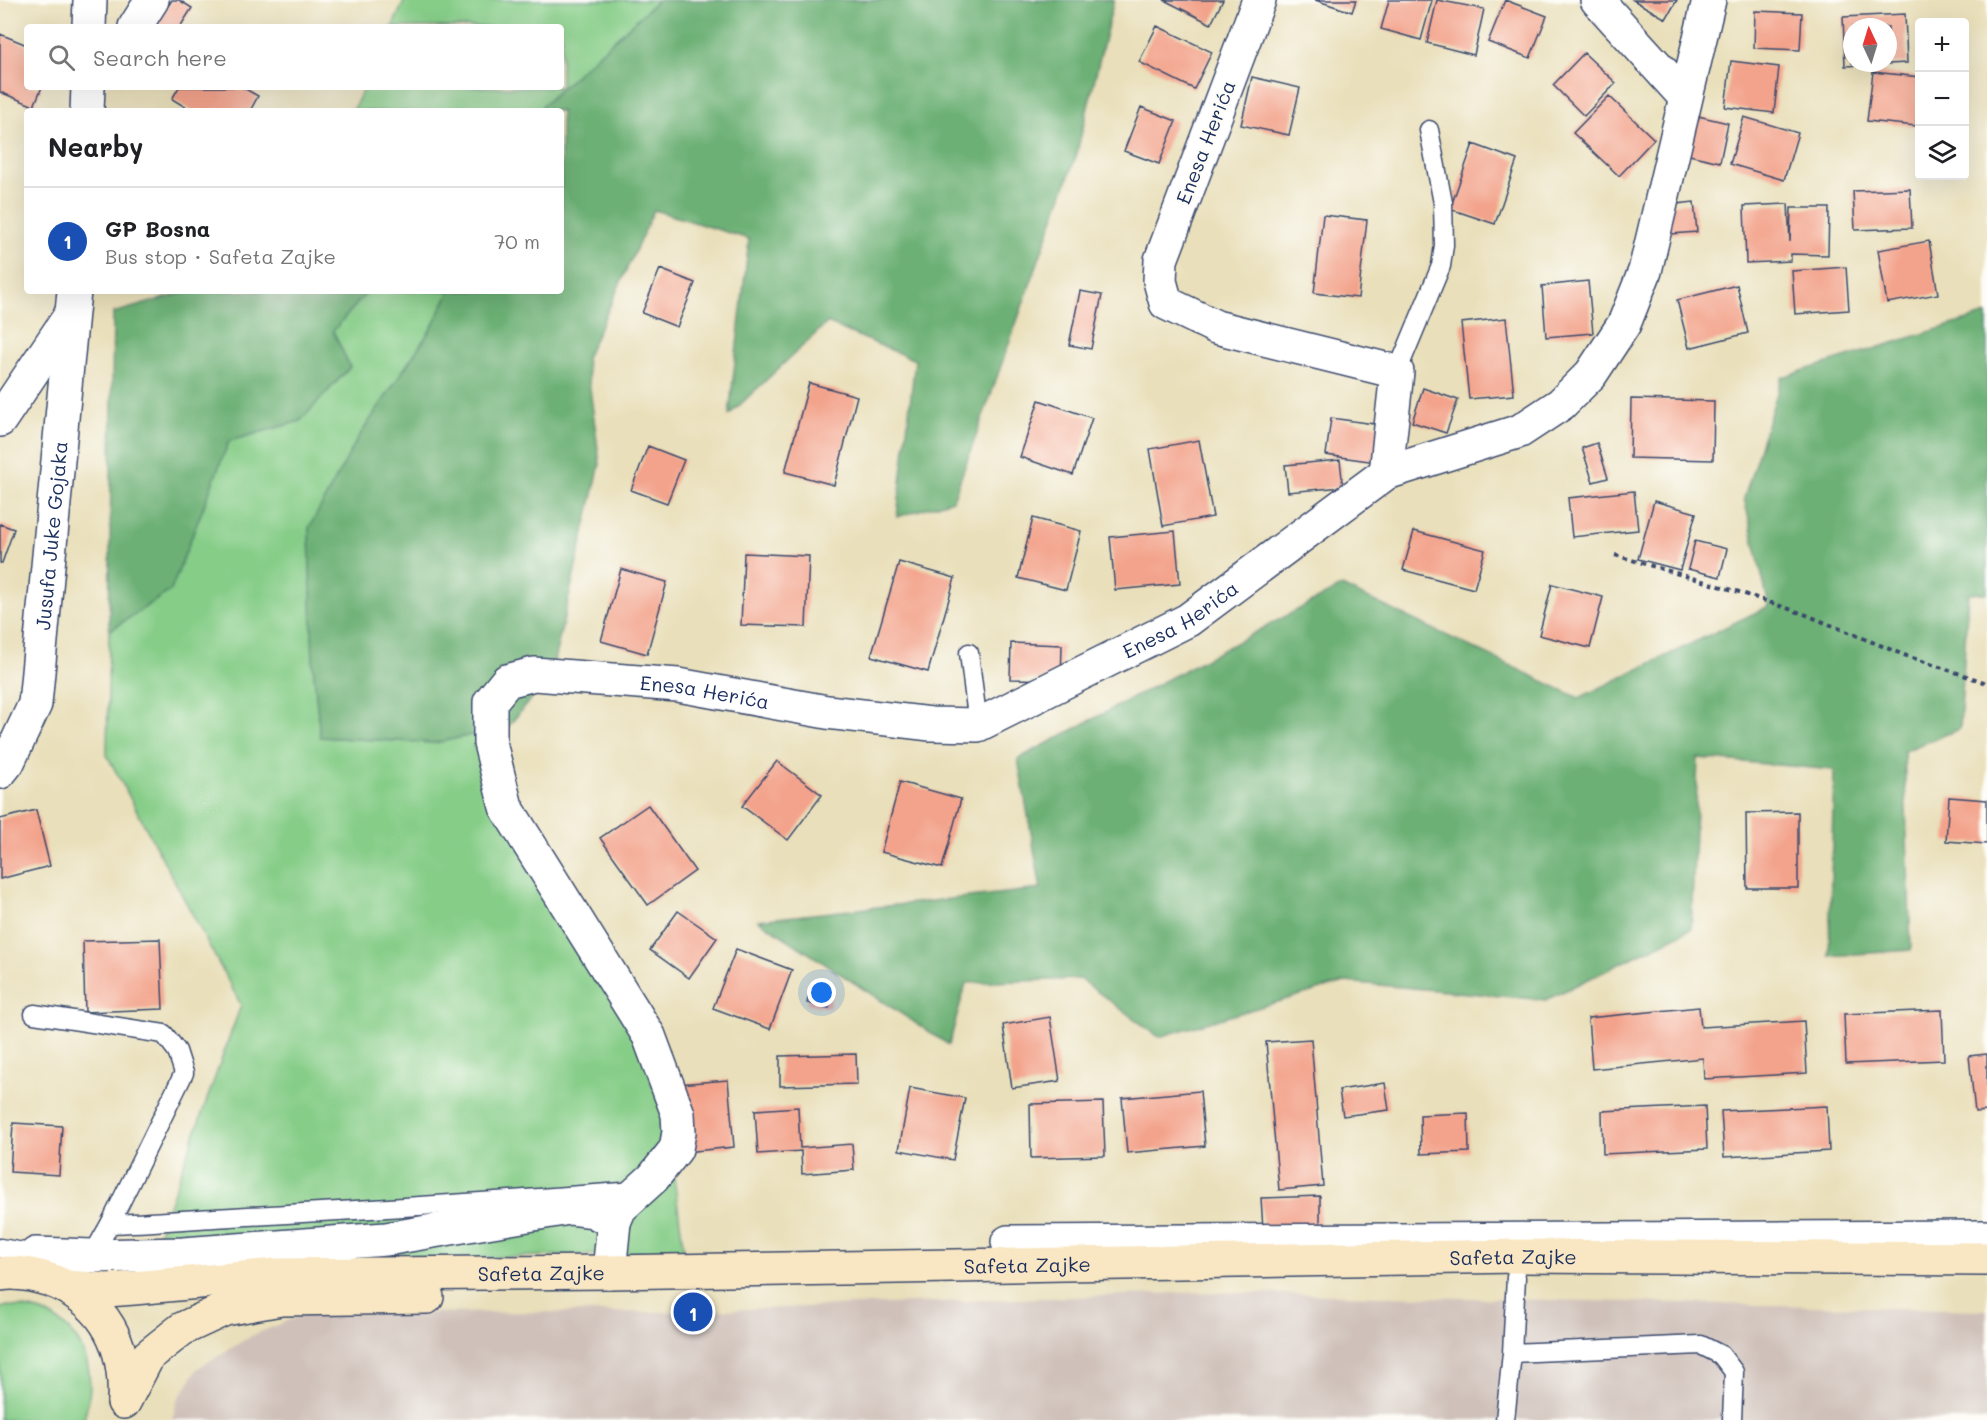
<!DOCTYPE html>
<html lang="en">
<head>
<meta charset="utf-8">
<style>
  body { margin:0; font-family:Mali,sans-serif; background:#f2f2f2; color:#202124 }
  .controls { position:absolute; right:18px; top:18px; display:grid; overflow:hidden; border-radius:6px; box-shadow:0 6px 24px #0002 }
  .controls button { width:54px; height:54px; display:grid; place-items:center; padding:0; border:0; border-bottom:2px solid #e0e0e0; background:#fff; color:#202124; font:30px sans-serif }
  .compass { position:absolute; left:1843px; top:18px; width:54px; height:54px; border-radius:50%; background:#fff; box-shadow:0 6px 24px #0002; rotate:356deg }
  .you { position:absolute; left:822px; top:993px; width:21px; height:21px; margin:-15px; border:4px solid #fff; border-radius:50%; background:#1a73e8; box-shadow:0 0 0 9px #1a73e833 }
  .badge { display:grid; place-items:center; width:39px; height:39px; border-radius:50%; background:#b5179e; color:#fff; font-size:20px; font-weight:700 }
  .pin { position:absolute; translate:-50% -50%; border:3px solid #fff; box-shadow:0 2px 6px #0006 }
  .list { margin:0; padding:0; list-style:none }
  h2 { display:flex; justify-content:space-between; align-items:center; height:78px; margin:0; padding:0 24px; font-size:26px }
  h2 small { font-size:20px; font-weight:400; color:#757577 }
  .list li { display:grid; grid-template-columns:39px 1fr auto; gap:18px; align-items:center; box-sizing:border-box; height:108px; padding:0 24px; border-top:2px solid #e0e0e0 }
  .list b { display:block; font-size:22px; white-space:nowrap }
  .list p { margin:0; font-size:20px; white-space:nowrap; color:#757577 }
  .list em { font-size:20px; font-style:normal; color:#757577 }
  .icon { flex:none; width:33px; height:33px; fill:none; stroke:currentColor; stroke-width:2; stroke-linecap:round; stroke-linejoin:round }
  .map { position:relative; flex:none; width:1987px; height:1420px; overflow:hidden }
  .search { position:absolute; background:#fff; box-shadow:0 6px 24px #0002; left:24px; top:24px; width:540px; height:66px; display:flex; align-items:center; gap:15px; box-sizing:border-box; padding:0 21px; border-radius:6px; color:#757577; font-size:22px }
  .panel { position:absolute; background:#fff; box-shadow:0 6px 24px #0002; left:24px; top:108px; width:540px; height:186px; border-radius:6px }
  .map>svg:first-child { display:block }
  .industrial { fill:#cfc1ba }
  .green { fill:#86cd88; stroke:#507e73; stroke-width:1.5 }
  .forest { fill:#6cb074; stroke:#447069; stroke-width:1.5 }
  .building { fill:#f3a38b }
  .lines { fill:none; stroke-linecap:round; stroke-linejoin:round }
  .lane-casing { stroke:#3a496c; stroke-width:21 }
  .street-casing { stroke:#3a496c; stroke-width:36 }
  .secondary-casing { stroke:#3a496c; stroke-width:36 }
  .path { stroke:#3a496c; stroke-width:4; stroke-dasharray:4.5 4.5; stroke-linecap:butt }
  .lane { stroke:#fff; stroke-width:18 }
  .street { stroke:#fff; stroke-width:33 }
  .secondary { stroke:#f9e7c3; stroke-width:33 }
  .labels { text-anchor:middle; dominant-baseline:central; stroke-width:4.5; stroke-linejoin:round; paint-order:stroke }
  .street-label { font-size:20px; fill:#1b2f5e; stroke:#fdfcf7 }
</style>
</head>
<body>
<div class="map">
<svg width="1987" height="1420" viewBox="0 0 1987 1420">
  <rect width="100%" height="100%" fill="#fdfcf7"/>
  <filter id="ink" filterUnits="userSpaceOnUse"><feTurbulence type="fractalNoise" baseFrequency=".0167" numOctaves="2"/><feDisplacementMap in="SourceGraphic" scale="12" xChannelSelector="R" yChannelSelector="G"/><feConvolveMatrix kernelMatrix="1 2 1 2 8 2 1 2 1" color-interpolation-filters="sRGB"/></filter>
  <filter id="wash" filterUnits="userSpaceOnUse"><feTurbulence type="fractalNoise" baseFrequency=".008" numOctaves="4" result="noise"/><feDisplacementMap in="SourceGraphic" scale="24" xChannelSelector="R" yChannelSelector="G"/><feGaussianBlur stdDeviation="1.35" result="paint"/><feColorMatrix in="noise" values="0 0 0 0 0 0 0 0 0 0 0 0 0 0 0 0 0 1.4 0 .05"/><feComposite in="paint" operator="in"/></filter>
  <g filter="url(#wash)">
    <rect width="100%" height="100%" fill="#e9dfba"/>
    <path class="industrial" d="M 1205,1292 L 1987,1310 L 1987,1420 L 172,1420 L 177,1401 L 198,1368 L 251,1336 L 306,1313 L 668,1312 Z"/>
    <path class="green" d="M 405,0 L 658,0 L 542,106 L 540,111 L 353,111 L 364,87 L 561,87 L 561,27 L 392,27 Z
      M 368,291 L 450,291 L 431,329 L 309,528 L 313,663 L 320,737 L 435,743 L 508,727 L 510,815 L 655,1037 L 684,1252 L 375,1261 L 144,1275 L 241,1005 L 107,755 L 109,631 L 171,590 L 229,441 L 300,421 L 350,367 L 333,331 Z
      M 8,1306 C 22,1307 36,1309 49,1315 C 89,1337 98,1380 83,1420 L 0,1420 L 0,1308 Z"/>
    <path class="forest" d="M 658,0 L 1114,0 L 1076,156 L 953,500 L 897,517 L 915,360 L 827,323 L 729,415 L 749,239 L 654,210 L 586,358 L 600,464 L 551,674 L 508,727 L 435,743 L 320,737 L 313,663 L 309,528 L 358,438 L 431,329 L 450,291 L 561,291 L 561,111 L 540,111 L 542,106 Z
      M 190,291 L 368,291 L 333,331 L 350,367 L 300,421 L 229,441 L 171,590 L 109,631 L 113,313 Z
      M 1987,314 L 1987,593 L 1968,593 L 1960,729 L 1904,751 L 1911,950 L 1829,956 L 1834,770 L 1698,758 L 1691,929 L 1546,1000 L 1345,982 L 1159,1037 L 1080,979 L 966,983 L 949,1045 L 758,920 L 1041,889 L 1018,759 L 1342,586 L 1579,698 L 1769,606 L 1744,498 L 1782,377 Z"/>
    <g id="blocks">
      <path class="building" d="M 172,0 L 179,0 L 192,8 L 180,27 L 154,27 Z
        M 1164,0 L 1223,0 L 1211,24 Z
        M 1315,0 L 1356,0 L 1352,12 Z
        M 1389,0 L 1432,0 L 1421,40 L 1381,29 Z
        M 1437,0 L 1484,9 L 1474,55 L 1427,43 Z
        M 1505,0 L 1547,16 L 1530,58 L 1488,42 Z
        M 1633,0 L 1677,0 L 1666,19 Z
        M 1755,11 L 1802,13 L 1800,50 L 1754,48 Z
        M 1905,14 L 1907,63 L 1888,64 L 1888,27 L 1852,27 L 1852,63 L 1866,63 L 1866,65 L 1845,66 L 1843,17 Z
        M 1157,26 L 1212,52 L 1194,89 L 1139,62 Z
        M 0,34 L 27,45 L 27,87 L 42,87 L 34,106 L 0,92 Z
        M 1584,53 L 1616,83 L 1584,116 L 1553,85 Z
        M 1731,61 L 1779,67 L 1774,113 L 1725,107 Z
        M 1873,72 L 1920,77 L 1916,126 L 1867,121 Z
        M 1252,77 L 1300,88 L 1289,135 L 1241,125 Z
        M 179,87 L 242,87 L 258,96 L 250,111 L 192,111 L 172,99 Z
        M 1609,96 L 1654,139 L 1619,176 L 1573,133 Z
        M 1141,107 L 1176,121 L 1159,164 L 1124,151 Z
        M 1694,115 L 1728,123 L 1720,162 L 1685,154 Z
        M 1744,117 L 1798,133 L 1784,180 L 1730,164 Z
        M 1473,144 L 1517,160 L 1495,224 L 1450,209 Z
        M 1910,189 L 1912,228 L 1855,230 L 1853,191 Z
        M 1694,202 L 1697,232 L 1671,234 L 1668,205 Z
        M 1788,204 L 1790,242 L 1791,208 L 1829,208 L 1828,255 L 1791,254 L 1791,261 L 1746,263 L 1744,206 Z
        M 1323,215 L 1367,220 L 1358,298 L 1314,293 Z
        M 1929,241 L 1938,294 L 1887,303 L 1878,250 Z
        M 1846,267 L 1849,310 L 1795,314 L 1792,271 Z
        M 660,269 L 695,283 L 677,327 L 642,313 Z
        M 1588,281 L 1593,333 L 1546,337 L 1542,286 Z
        M 1737,285 L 1748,333 L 1689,348 L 1677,300 Z
        M 1080,291 L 1102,295 L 1091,349 L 1069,345 Z
        M 1506,318 L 1514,395 L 1469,399 L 1461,323 Z
        M 809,383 L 857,396 L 834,485 L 785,472 Z
        M 1423,388 L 1458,400 L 1446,433 L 1412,422 Z
        M 1631,399 L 1714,401 L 1713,460 L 1630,458 Z
        M 1039,400 L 1092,418 L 1073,475 L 1020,457 Z
        M 1331,418 L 1381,425 L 1376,462 L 1326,455 Z
        M 1199,440 L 1213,517 L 1163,526 L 1150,449 Z
        M 1597,443 L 1608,478 L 1593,482 L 1582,448 Z
        M 648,446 L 684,460 L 667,503 L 631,490 Z
        M 1340,460 L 1343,487 L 1288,492 L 1285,465 Z
        M 1634,491 L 1638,530 L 1572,537 L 1568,498 Z
        M 1654,501 L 1696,513 L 1680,570 L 1638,559 Z
        M 1033,518 L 1081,531 L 1066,590 L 1018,578 Z
        M 0,524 L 14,529 L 2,563 L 0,563 Z
        M 1175,531 L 1180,584 L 1115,590 L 1110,537 Z
        M 1414,531 L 1485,550 L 1474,589 L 1403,570 Z
        M 1695,541 L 1727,549 L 1720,577 L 1688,569 Z
        M 744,553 L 809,556 L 806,627 L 741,625 Z
        M 899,562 L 955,578 L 928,672 L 871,656 Z
        M 621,569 L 667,582 L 647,654 L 601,641 Z
        M 1552,584 L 1603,597 L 1590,648 L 1539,635 Z
        M 1011,643 L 1062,645 L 1061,680 L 1010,679 Z
        M 777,761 L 822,795 L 788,840 L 742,806 Z
        M 900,782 L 961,799 L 942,868 L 881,852 Z
        M 1949,797 L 1987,800 L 1987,844 L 1946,841 Z
        M 648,805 L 695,871 L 648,905 L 600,838 Z
        M 36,810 L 50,866 L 0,879 L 0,819 Z
        M 1798,812 L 1798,888 L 1747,888 L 1746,813 Z
        M 678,911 L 717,938 L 689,978 L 650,950 Z
        M 160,939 L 163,1009 L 85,1012 L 83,941 Z
        M 736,949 L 792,970 L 770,1029 L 713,1008 Z
        M 811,985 L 833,990 L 829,1008 L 807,1003 Z
        M 1699,1007 L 1701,1027 L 1804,1021 L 1807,1073 L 1704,1079 L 1703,1058 L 1592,1069 L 1588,1018 Z
        M 1942,1010 L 1944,1060 L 1846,1064 L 1844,1014 Z
        M 1050,1017 L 1060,1081 L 1012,1088 L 1003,1025 Z
        M 1311,1039 L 1323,1186 L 1279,1190 L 1266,1042 Z
        M 856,1054 L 857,1084 L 780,1086 L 780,1056 Z
        M 1987,1054 L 1987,1111 L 1975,1112 L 1969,1056 Z
        M 728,1080 L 734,1147 L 685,1152 L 678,1084 Z
        M 1385,1083 L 1389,1110 L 1343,1116 L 1339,1090 Z
        M 910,1088 L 965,1098 L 953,1160 L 899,1150 Z
        M 1200,1091 L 1205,1146 L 1127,1153 L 1122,1098 Z
        M 1103,1102 L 1105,1156 L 1031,1158 L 1030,1104 Z
        M 1705,1106 L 1707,1149 L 1603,1154 L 1602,1111 Z
        M 1827,1106 L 1829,1151 L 1724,1157 L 1721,1111 Z
        M 798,1107 L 800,1148 L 852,1144 L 854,1170 L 802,1174 L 801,1151 L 758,1154 L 755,1110 Z
        M 1468,1113 L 1469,1152 L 1421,1154 L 1420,1115 Z
        M 13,1123 L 62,1126 L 59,1175 L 10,1172 Z
        M 1320,1196 L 1320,1228 L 1263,1229 L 1261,1198 Z"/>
    </g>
  </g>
  <g filter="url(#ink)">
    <use href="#blocks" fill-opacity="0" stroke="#3a496c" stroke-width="1.5"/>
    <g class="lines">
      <defs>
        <path id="lane" d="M 1397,372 L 1441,266 L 1444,245 L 1443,203 L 1429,130
          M 969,653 L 978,725
          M 34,1014 L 164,1034 L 177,1051 L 184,1073 L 110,1224 L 92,1256
          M 110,1224 C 151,1223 191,1219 232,1217 C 367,1210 502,1201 636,1191
          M 0,1248 L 36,1254
          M 1512,1353 L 1701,1345 L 1721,1355 L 1734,1372 L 1732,1420
          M 1505,1420 L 1512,1353 L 1516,1277"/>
        <g id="street">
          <path d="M 1259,0 L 1161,260 L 1160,281 L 1166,303 L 1216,327 L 1397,372 L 1386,473"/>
          <path d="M 1597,0 L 1685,97"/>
          <path d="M 89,27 L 90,0"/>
          <path d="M 135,27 L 152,0"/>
          <path d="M 87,111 L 88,87"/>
          <path d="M 0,420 L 70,316"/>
          <path id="s1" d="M 0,772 L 8,762 L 35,704 L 74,291"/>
          <path d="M 1008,1242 L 1987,1237"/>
          <path d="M 609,1272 L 614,1222"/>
          <path id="s2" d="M 17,1273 L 36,1254 L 92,1256 L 183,1254 L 386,1239 L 569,1208 L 593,1211 L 614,1222 L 620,1208 L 653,1178 L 676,1149 L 679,1132 L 678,1114 L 649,1036 L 506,807 L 490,743 L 490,702 L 507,681 L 534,674 L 678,685 L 827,712 L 931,724 L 978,725 L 1188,620 L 1386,473 L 1520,431 L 1561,404 L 1591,374 L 1624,324 L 1645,271 L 1709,0"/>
        </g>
        <g id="secondary">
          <path d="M 0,1274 C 16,1271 35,1275 50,1280 C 105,1301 127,1345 124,1401"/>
          <path id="s3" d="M 66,1287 L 107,1290 L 134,1288 L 276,1275 L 609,1272 L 1517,1256 L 1987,1259"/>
          <path d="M 124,1402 L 148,1356 L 182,1329 L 225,1309 L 281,1299 L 427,1297"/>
        </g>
      </defs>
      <use href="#lane" class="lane-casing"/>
      <use href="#street" class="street-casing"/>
      <use href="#secondary" class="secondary-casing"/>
      <path class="path" d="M 1615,555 L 1736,591 L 1804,614 L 1904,655 L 1987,683"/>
      <use href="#lane" class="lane"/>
      <use href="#street" class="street"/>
      <use href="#secondary" class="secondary"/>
    </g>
  </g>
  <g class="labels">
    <g class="street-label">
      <text transform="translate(1205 142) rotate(-69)">Enesa Herića</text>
      <text stroke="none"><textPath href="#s1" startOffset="246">Jusufa Juke Gojaka</textPath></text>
      <text stroke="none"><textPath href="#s2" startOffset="1934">Enesa Herića</textPath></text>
      <text stroke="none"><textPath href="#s2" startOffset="1430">Enesa Herića</textPath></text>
      <text stroke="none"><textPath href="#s3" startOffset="1448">Safeta Zajke</textPath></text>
      <text stroke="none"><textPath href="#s3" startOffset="962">Safeta Zajke</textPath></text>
      <text stroke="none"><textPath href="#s3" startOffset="476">Safeta Zajke</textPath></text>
    </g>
  </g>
</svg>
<div class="controls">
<button>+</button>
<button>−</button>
<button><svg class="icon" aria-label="layers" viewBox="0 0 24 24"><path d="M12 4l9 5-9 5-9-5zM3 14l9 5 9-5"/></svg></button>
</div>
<svg class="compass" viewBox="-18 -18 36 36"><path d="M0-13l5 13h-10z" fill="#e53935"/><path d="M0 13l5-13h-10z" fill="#757577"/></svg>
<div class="you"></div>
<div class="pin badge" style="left:693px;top:1312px;background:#1a4fb4">1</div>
<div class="search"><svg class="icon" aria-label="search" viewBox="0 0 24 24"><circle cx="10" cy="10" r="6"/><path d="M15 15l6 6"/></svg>Search here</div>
<section class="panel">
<h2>Nearby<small></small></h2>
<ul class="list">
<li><span class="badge" style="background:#1a4fb4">1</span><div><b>GP Bosna</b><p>Bus stop · Safeta Zajke</p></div><em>70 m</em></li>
</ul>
</section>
</div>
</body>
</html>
